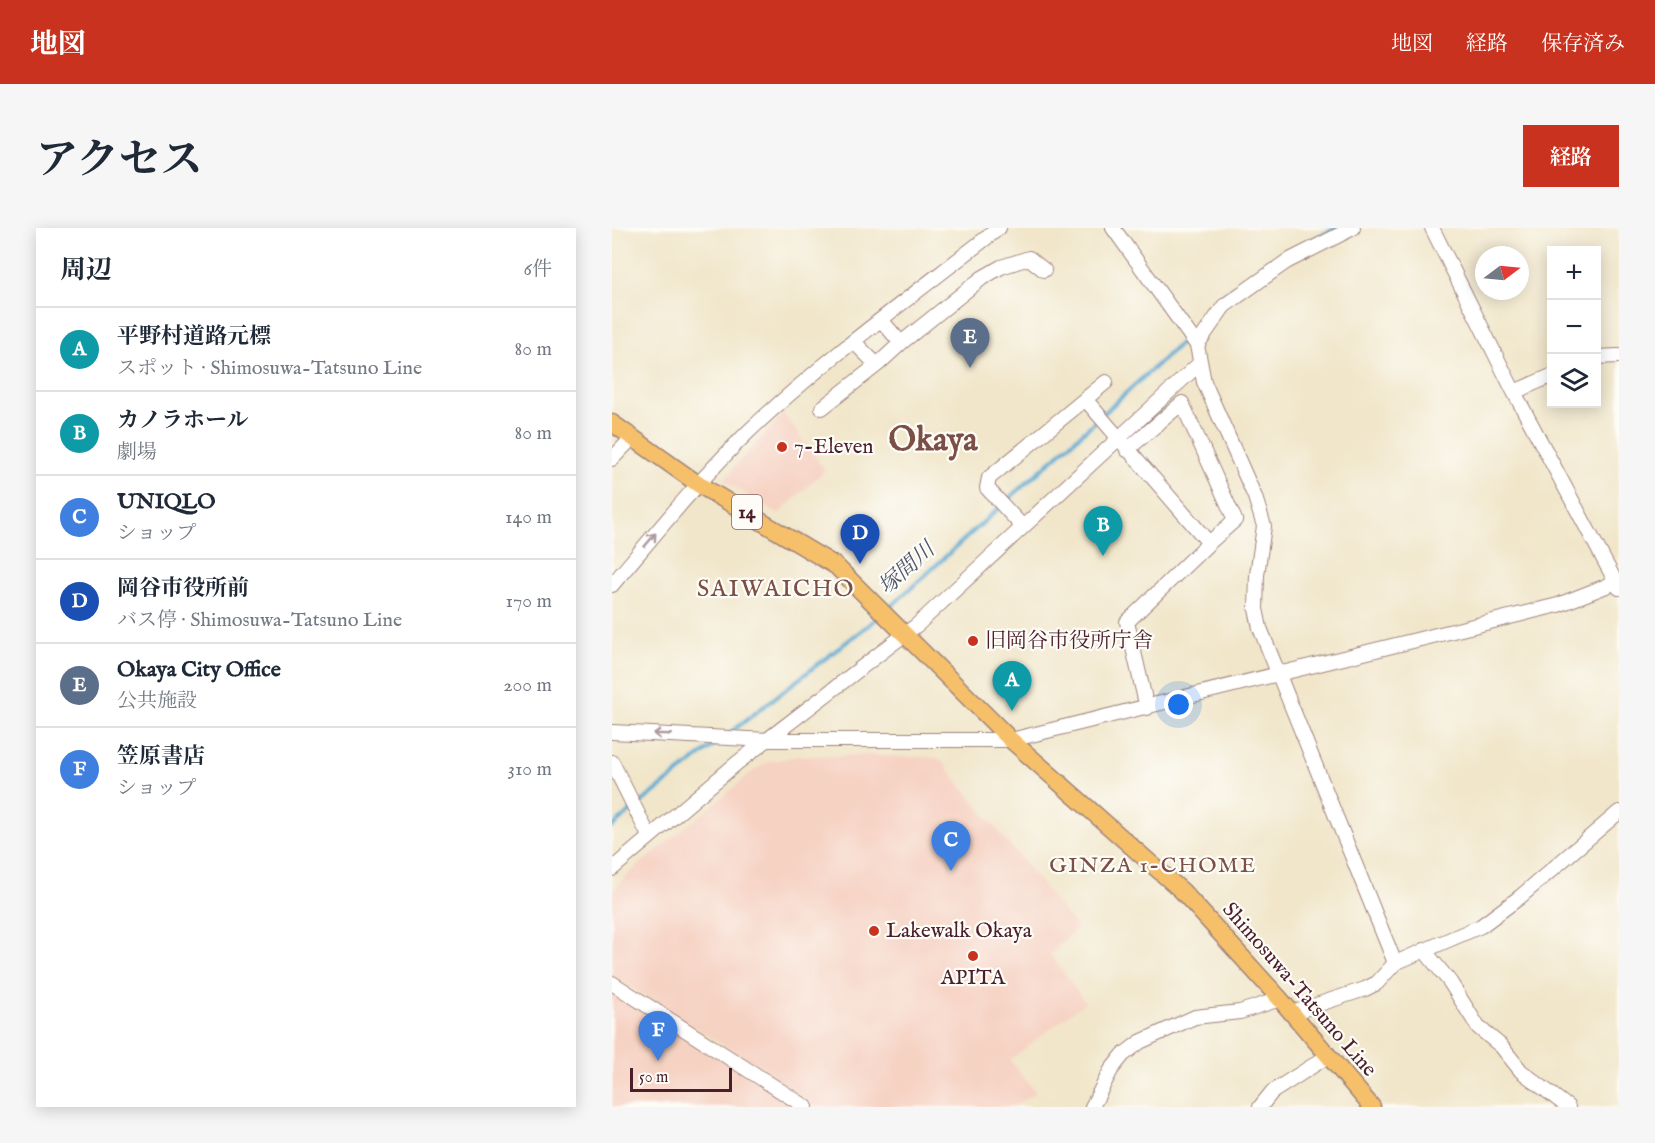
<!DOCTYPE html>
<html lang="ja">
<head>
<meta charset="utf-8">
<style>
  body { margin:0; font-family:"IM FELL English","Noto Serif JP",serif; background:#f6f6f7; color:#1f2937 }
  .controls { position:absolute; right:18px; top:18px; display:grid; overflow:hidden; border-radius:0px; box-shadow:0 3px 15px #0003 }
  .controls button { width:54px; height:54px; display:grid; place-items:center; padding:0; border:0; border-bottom:2px solid #e0e1e3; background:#fff; color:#1f2937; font:30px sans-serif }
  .compass { position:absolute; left:863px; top:18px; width:54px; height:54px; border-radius:50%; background:#fff; box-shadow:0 3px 15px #0003; rotate:74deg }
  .scale { position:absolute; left:18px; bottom:15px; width:102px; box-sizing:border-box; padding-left:6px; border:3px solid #4a1f2b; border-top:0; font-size:16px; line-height:21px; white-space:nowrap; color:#4a1f2b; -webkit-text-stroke:4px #fdfcf7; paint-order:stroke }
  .you { position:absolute; left:567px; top:477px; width:21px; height:21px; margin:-15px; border:4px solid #fff; border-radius:50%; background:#1a73e8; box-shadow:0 0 0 9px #1a73e833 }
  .badge { display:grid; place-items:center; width:39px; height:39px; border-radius:50%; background:#c8321e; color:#fff; font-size:20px; font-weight:700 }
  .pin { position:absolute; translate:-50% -50px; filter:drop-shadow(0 2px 3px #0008) }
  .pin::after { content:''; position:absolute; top:32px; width:21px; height:18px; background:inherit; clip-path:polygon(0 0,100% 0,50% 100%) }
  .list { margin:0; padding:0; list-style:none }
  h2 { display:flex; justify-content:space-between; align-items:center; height:78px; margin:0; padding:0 24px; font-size:26px }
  h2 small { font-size:20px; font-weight:400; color:#747a83 }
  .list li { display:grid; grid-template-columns:39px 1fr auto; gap:18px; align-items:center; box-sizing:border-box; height:84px; padding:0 24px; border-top:2px solid #e0e1e3 }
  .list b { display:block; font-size:22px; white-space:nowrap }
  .list p { margin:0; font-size:20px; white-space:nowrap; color:#747a83 }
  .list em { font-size:20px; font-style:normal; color:#747a83 }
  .icon { flex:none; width:33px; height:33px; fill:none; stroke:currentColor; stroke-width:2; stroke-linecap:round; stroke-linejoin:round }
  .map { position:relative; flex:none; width:1007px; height:879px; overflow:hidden; border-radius:0px }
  header { display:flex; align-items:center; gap:36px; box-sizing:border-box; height:84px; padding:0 30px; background:#c8321e; color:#fff }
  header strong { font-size:28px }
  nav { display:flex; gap:33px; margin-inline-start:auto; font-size:21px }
  .intro { display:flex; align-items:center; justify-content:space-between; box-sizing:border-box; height:144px; padding:0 36px }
  h1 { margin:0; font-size:42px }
  .button { padding:15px 27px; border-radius:0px; background:#c8321e; color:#fff; font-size:21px; font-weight:700 }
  main { display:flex; gap:36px; padding:0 36px }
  aside { flex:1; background:#fff; border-radius:0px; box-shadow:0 3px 15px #0003 }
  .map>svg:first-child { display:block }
  .built { fill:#f6d2c3 }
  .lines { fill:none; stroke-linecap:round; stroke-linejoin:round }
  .stream { stroke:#57a8d1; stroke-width:4 }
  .minor-casing { stroke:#9e827a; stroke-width:16 }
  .major-casing { stroke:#9e827a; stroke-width:19 }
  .minor { stroke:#fff; stroke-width:14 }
  .major { stroke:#f6c06b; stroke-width:16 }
  .oneway { stroke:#ae9aa0 }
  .poi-dot { fill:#c8321e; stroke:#fdfcf7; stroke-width:2 }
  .labels { text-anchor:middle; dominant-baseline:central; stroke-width:4.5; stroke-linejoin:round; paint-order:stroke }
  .shield { fill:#fdfcf7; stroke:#806168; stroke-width:1.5 }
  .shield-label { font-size:20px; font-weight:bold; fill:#4a1f2b }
  .poi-label { font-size:21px; fill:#4a1f2b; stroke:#fdfcf7; text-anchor:start }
  .street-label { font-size:21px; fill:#4a1f2b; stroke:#fdfcf7 }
  .water-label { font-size:22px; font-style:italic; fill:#4f566d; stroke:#fdfcf7 }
  .neighbourhood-label { font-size:22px; letter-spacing:1.5px; fill:#7b4f45; stroke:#fdfcf7 }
  .quarter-label { font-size:24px; letter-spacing:1.5px; fill:#7b4f45; stroke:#fdfcf7 }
  .town-label { font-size:33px; font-weight:bold; fill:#7b4f45; stroke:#fdfcf7 }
</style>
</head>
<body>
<header>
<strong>地図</strong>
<nav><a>地図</a><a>経路</a><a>保存済み</a></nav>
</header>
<div class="intro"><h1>アクセス</h1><a class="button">経路</a></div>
<main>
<aside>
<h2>周辺<small>6件</small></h2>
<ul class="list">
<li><span class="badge" style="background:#0f9aa8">A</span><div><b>平野村道路元標</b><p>スポット · Shimosuwa-Tatsuno Line</p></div><em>80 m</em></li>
<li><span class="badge" style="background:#0f9aa8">B</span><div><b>カノラホール</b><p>劇場</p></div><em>80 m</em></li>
<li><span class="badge" style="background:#3f7fe0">C</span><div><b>UNIQLO</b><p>ショップ</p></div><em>140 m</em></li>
<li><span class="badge" style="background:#1a4fb4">D</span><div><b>岡谷市役所前</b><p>バス停 · Shimosuwa-Tatsuno Line</p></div><em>170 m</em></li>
<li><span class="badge" style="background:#5c6f8a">E</span><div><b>Okaya City Office</b><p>公共施設</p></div><em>200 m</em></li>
<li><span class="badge" style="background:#3f7fe0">F</span><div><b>笠原書店</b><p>ショップ</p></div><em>310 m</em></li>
</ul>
</aside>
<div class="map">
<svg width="1007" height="879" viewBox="0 0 1007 879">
  <rect width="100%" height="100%" fill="#fdfcf7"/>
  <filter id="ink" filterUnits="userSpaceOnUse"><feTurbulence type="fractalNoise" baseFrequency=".0167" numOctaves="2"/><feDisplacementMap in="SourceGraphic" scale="12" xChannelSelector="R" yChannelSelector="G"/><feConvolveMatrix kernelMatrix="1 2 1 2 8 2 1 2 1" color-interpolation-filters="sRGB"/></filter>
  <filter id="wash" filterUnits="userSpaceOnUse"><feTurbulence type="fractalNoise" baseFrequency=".008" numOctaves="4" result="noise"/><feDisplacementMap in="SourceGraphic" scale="24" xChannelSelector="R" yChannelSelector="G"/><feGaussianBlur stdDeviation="1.35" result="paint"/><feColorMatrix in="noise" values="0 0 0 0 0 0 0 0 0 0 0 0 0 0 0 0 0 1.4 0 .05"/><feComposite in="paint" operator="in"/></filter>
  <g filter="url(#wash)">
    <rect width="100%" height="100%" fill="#f1e6ca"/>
    <path class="built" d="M 171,185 L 213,242 L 166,286 L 111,252 Z
      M 260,527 L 327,530 L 465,700 L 438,726 L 473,774 L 398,832 L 424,864 L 401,879 L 203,879 L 163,850 L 0,748 L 0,662 L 22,641 L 144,541 L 156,534 L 185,528 Z
      M 0,764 L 84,815 L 184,879 L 0,879 Z"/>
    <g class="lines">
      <path class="stream" d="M 586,97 L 605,71 L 672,26 L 724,0
        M 491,186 L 571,113
        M 393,274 L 486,191
        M 276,381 L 388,279
        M 115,507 L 268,388
        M 26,577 L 107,513
        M 0,599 L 20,582"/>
    </g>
  </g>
  <g filter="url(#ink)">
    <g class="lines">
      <defs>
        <path id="minor" d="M 501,0 L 585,117 L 592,154 L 643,269 L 652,298 L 645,347 L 644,381 L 648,400 L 783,735
          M 820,0 L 902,164 L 1007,360
          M 242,114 L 265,137 L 289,115 L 270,93
          M 289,115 L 370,50 L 389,39 L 417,30 L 432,42
          M 585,117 L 612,78 L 674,34 L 741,0
          M 984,129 L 1007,128
          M 902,164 L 939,148
          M 473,171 L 597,315 L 515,394 L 535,480
          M 210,180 L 265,137
          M 515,222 L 570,175 L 623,292 L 597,315
          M 0,231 L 21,209
          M 410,298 L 375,260 L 377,250 L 494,154
          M 0,357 C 44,305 87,252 136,204 C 214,130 303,66 387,0
          M 0,504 L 156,512 L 399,512 L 946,377 L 1007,353
          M 0,534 L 37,608
          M 0,641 L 125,535 L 305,397 L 587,136
          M 812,722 L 838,754 L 866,799 L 889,818 L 909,843 L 956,879
          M 0,755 L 194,879
          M 680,785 L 753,761 L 765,755 L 783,735 L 869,698 L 908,669 L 1007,584
          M 480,879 L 499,842 L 511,827 L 528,814 L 583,789 L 628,784 L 668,771
          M 648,879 L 660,864 L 716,828"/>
        <path id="major" d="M 0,195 L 86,256 L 224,338 L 399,512 L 570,663 L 668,771 L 760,879"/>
      </defs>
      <use href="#minor" class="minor-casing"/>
      <use href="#major" class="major-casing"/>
      <use href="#minor" class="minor"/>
      <use href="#major" class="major"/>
    </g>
    <defs><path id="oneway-shaft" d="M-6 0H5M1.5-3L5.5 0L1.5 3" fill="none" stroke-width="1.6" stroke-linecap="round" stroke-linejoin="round" transform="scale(1.5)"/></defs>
    <g class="oneway">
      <use href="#oneway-shaft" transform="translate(38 312) rotate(-50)"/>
      <use href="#oneway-shaft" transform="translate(50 506) rotate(-178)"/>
    </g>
  </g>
  <g class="poi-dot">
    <circle cx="170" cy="219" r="6"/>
    <circle cx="361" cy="413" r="6"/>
    <circle cx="262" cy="703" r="6"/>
    <circle cx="361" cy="728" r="6"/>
  </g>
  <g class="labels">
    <rect class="shield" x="120" y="267" width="30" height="34" rx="4.5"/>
    <g class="shield-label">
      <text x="135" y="284">14</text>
    </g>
    <g class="poi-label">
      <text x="182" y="219">7-Eleven</text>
      <text x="373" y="413">旧岡谷市役所庁舎</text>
      <text x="274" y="703">Lakewalk Okaya</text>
      <text x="361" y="750" text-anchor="middle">APITA</text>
    </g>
    <g class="street-label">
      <text transform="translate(687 762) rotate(49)">Shimosuwa-Tatsuno Line</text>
    </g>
    <g class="water-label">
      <text transform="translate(295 341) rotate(-42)">塚間川</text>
    </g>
    <g class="neighbourhood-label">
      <text x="541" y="638">GINZA 1-CHOME</text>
    </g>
    <g class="quarter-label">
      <text x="164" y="361">SAIWAICHO</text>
    </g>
    <g class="town-label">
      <text x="321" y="213">Okaya</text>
    </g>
  </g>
</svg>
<div class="controls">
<button>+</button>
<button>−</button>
<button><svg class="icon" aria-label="layers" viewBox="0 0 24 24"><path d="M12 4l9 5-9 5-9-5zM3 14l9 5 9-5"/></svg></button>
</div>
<svg class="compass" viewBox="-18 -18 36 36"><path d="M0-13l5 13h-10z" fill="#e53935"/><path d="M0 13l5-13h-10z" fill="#747a83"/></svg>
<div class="scale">50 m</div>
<div class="you"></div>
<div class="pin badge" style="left:400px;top:483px;background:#0f9aa8">A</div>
<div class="pin badge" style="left:491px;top:328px;background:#0f9aa8">B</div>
<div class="pin badge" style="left:339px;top:643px;background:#3f7fe0">C</div>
<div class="pin badge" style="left:248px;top:336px;background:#1a4fb4">D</div>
<div class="pin badge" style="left:358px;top:140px;background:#5c6f8a">E</div>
<div class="pin badge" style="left:46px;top:833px;background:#3f7fe0">F</div>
</div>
</main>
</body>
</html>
